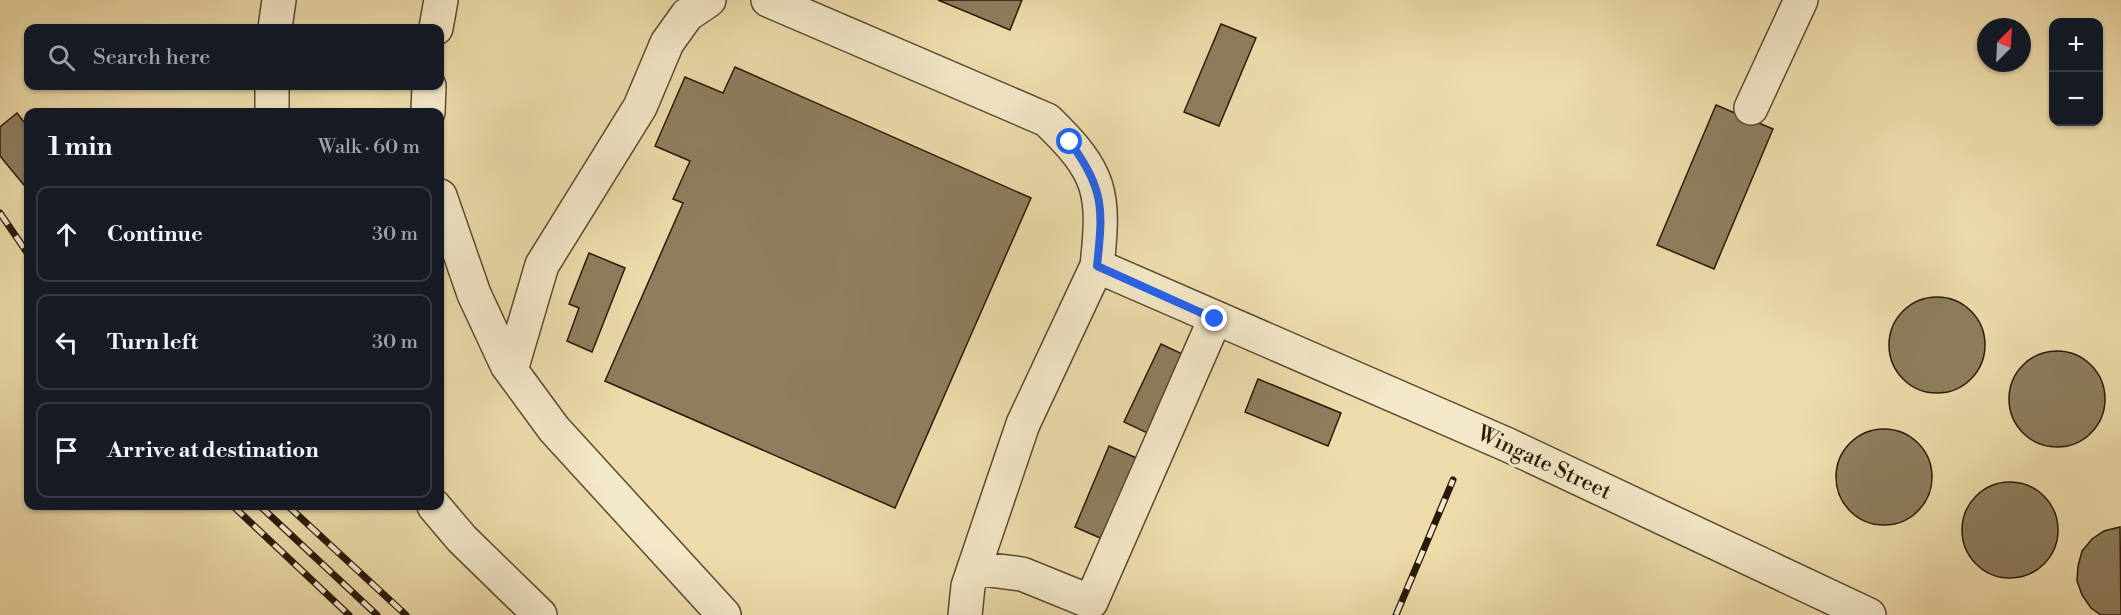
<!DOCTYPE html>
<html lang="en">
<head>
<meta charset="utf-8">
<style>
  body { margin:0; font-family:"Libre Bodoni",serif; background:#20242c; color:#f1f3f6 }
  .controls { position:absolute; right:18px; top:18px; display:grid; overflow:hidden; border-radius:12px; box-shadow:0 2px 4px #0004 }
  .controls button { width:54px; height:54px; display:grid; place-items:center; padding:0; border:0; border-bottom:2px solid #363941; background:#171b24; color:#f1f3f6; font:30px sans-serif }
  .compass { position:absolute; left:1977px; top:18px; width:54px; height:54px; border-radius:50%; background:#171b24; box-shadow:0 2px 4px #0004; rotate:24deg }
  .stop { position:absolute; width:18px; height:18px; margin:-14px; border:4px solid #2563eb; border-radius:50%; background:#fff }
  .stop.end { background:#2563eb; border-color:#fff; box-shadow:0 2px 6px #0008 }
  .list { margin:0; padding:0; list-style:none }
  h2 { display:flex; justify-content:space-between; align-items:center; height:78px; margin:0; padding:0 24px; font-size:26px }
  h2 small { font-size:20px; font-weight:400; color:#9ea1a6 }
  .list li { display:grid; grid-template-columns:39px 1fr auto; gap:18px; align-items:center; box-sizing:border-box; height:96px; margin:0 12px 12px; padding:0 12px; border:2px solid #363941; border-radius:12px }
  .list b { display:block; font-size:22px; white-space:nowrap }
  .list em { font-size:20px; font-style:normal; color:#9ea1a6 }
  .icon { flex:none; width:33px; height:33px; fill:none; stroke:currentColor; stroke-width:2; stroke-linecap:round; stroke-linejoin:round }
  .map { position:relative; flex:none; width:2121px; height:615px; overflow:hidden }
  .search { position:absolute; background:#171b24; box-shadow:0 2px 4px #0004; left:24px; top:24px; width:420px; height:66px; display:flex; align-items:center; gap:15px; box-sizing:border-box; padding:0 21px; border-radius:12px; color:#9ea1a6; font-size:22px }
  .panel { position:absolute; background:#171b24; box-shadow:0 2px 4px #0004; left:24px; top:108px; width:420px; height:402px; border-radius:12px }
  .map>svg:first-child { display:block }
  .building { fill:#8e7e5e; stroke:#27190b; stroke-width:1.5 }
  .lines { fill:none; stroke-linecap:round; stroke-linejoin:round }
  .minor-casing { stroke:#584a33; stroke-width:36 }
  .minor { stroke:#f3e8c8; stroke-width:33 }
  .rail-casing { stroke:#27190b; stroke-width:7 }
  .rail { stroke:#f3e8c8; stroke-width:4.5; stroke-dasharray:14; stroke-linecap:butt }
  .route { stroke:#2563eb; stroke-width:8 }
  .labels { text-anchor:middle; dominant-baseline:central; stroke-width:6; stroke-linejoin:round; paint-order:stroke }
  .street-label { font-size:22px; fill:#27190b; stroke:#f3e8c8 }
</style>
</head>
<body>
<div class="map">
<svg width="2121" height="615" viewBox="0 0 2121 615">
  <rect width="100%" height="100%" fill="#eddcaa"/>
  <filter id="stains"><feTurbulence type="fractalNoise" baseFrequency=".00333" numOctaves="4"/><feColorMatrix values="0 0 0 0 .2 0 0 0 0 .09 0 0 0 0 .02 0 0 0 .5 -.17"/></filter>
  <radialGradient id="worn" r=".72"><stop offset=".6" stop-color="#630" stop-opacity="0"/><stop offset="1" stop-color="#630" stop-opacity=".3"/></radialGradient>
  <path class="building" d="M 938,0 L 1022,0 L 1010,30 Z
    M 1221,24 L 1256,38 L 1219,126 L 1184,112 Z
    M 735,67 L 1031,198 L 895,508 L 605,381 L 683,203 L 673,199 L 690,161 L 655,146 L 685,77 L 723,93 Z
    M 1716,105 L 1773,129 L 1714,269 L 1657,245 Z
    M 17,113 L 28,127 L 28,190 L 0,156 L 0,127 Z
    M 589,253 L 625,268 L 592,352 L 567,341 L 579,308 L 569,304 Z
    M1889 345a48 48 0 1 1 96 0a48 48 0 1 1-96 0Z
    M 1161,344 L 1193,359 L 1156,437 L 1124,422 Z
    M2009 399a48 48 0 1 1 96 0a48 48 0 1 1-96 0Z
    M 1258,379 L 1341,413 L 1328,446 L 1245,412 Z
    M1836 477a48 48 0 1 1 96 0a48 48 0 1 1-96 0Z
    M 1109,446 L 1141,460 L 1107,541 L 1075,527 Z
    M1962 530a48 48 0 1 1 96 0a48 48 0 1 1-96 0Z
    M 2120,527 L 2121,615 L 2101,615 L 2091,608 L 2082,595 L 2077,581 L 2078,566 L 2082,551 L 2092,539 L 2104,531 Z"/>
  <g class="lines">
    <defs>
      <path id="minor" d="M 768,0 L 1047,120 C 1102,173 1105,193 1097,266
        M 275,28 L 279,0
        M 436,28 L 441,0
        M 1751,108 L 1801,0
        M 272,112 L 272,86
        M 428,112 L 429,86
        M 440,196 L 474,294 L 507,365 L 554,429 L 724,615
        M 511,370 L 542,265 L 640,107 L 667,43 L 687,15 L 709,0
        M 434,506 L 462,539 L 540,615
        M 974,568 L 1022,574 L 1091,602 L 1215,319
        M 965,615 L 968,586 L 1023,424 L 1097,266 L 1508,445 L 1869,615"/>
    </defs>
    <use href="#minor" class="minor-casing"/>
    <use href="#minor" class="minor"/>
    <defs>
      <path id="rail" d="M 0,213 L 28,254
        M 233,506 L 349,615
        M 260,506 L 377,615
        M 288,506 L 406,615
        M 1396,615 L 1453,480"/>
    </defs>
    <use href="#rail" class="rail-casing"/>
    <use href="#rail" class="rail"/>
  </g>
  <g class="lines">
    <path class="route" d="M 1070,142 C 1105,191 1103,209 1097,266 L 1215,319"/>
  </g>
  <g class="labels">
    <g class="street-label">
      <text transform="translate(1544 463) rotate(25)">Wingate Street</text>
    </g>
  </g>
  <rect width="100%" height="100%" filter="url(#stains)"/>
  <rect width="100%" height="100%" fill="url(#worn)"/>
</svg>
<div class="controls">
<button>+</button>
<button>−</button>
</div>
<svg class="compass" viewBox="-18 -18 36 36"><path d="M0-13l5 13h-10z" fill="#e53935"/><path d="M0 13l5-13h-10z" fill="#9ea1a6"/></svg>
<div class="stop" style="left:1070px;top:142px"></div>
<div class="stop end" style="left:1215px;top:319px"></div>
<div class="search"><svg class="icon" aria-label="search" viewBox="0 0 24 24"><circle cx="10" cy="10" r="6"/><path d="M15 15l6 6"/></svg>Search here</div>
<section class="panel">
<h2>1 min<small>Walk · 60 m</small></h2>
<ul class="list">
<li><svg class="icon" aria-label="ahead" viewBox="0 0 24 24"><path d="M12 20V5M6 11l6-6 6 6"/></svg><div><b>Continue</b></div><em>30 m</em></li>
<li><svg class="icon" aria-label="left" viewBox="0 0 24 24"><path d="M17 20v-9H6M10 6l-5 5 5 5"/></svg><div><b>Turn left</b></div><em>30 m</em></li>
<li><svg class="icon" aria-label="arrive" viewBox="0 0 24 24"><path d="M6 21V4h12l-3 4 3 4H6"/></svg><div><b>Arrive at destination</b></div></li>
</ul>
</section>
</div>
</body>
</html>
